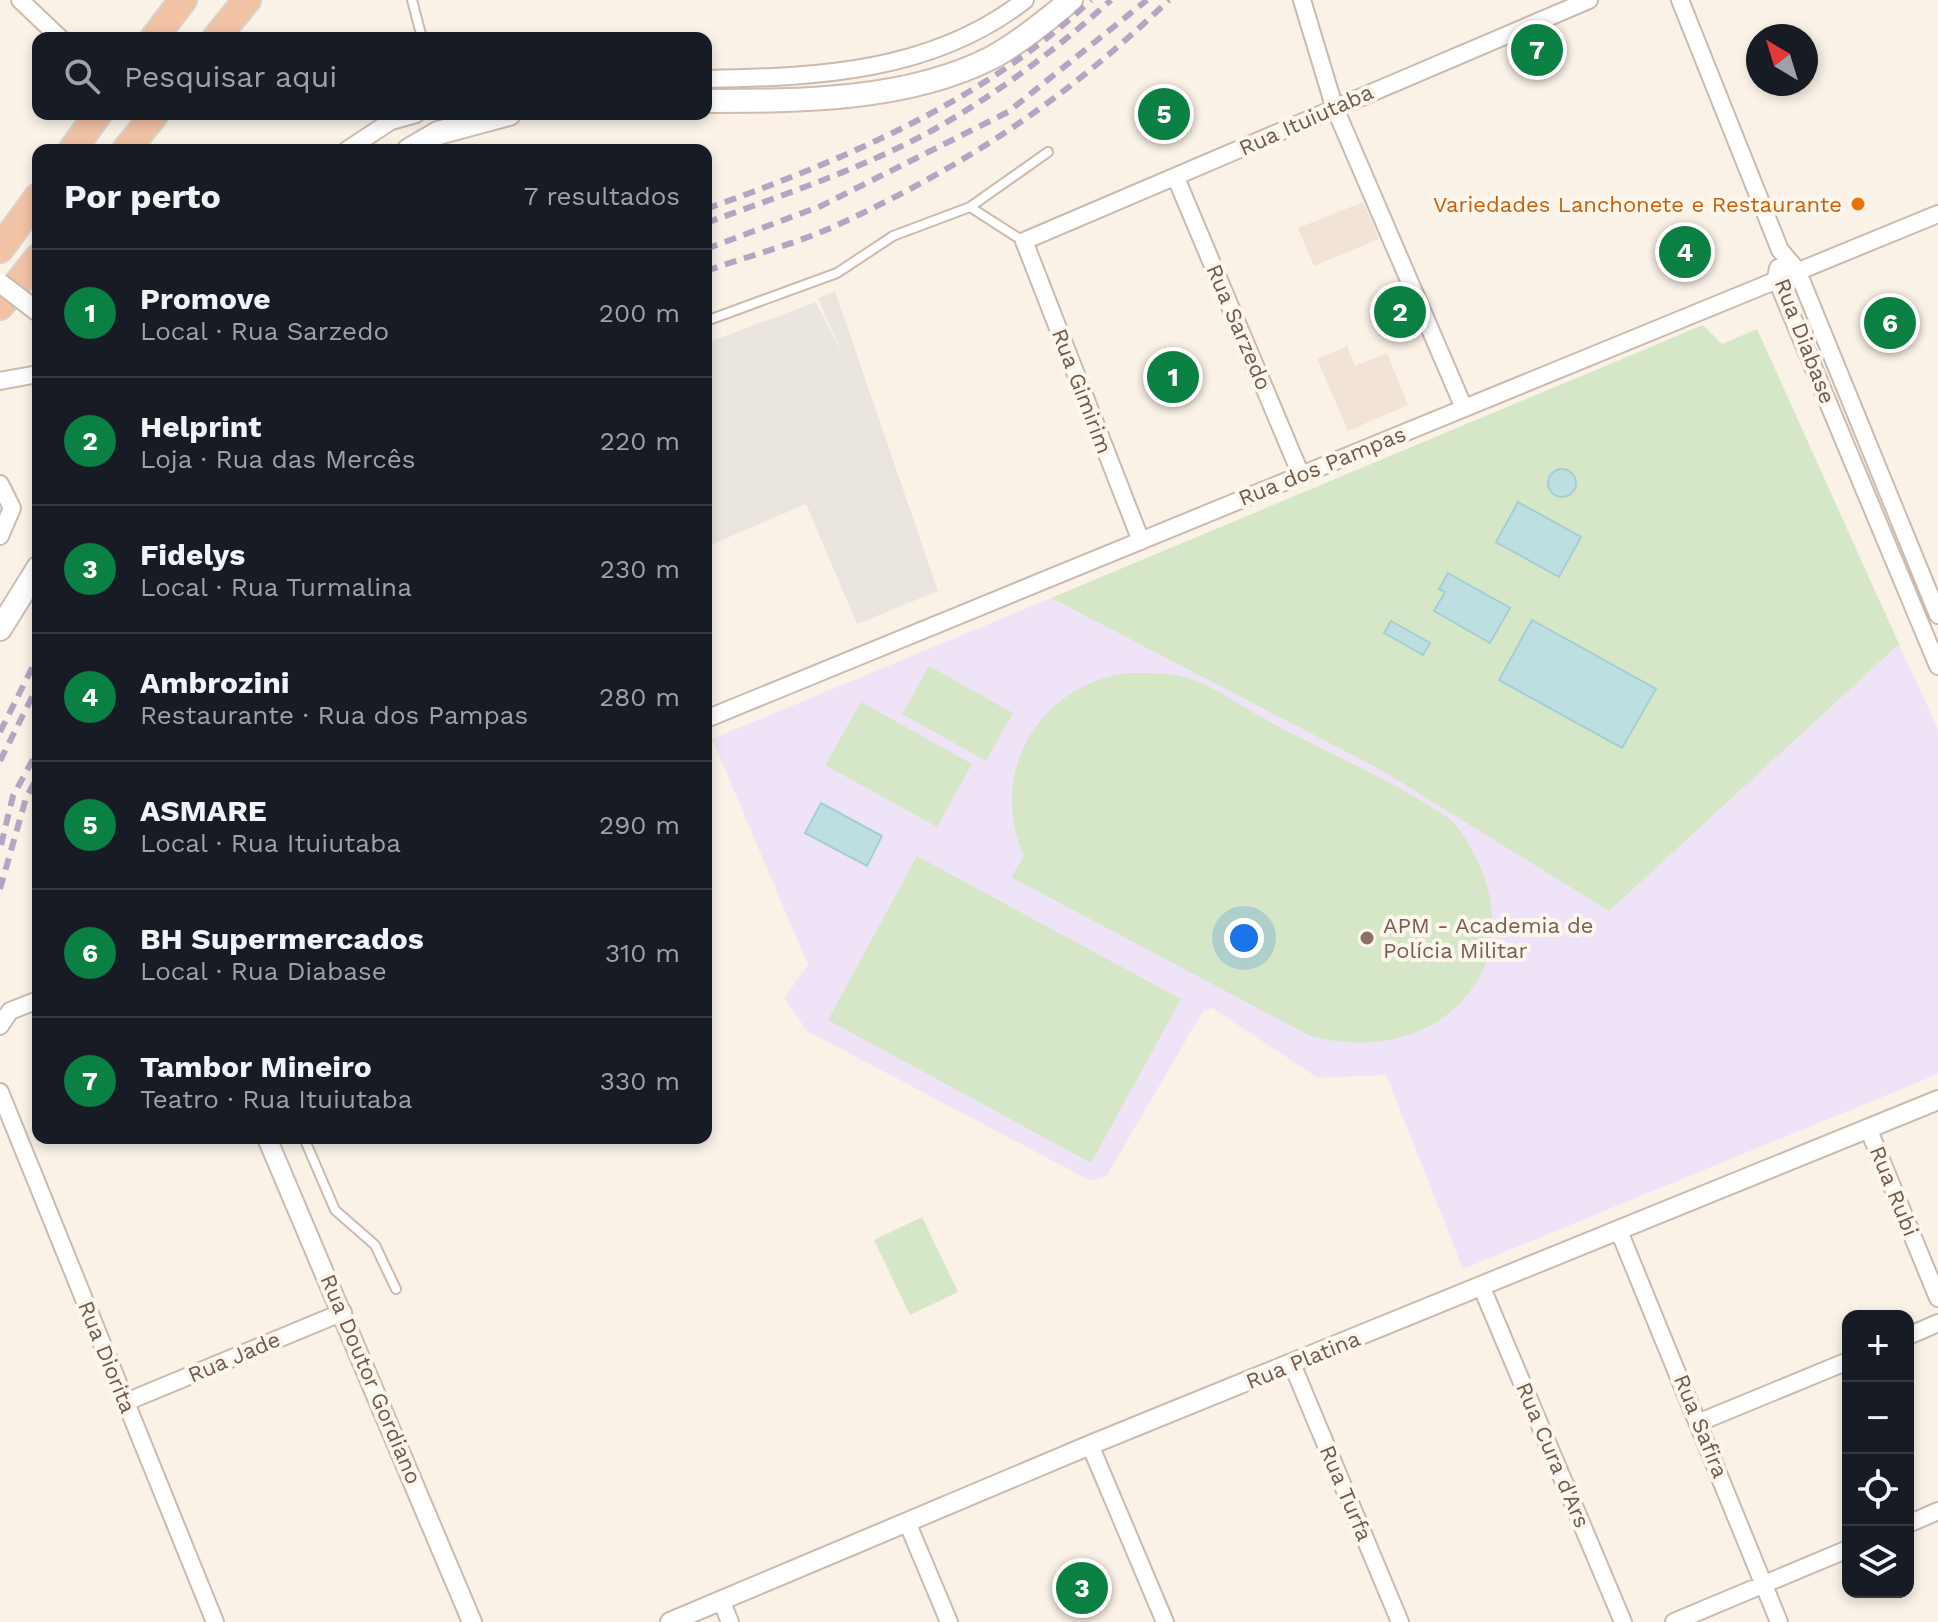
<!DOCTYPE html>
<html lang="pt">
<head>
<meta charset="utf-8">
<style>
  body { margin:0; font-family:"Work Sans",sans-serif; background:#20242c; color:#f1f3f6 }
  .controls { position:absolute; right:24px; bottom:24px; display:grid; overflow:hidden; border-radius:16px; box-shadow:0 4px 12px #0003 }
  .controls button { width:72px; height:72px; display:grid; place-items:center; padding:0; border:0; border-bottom:2px solid #363941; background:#171b24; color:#f1f3f6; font:40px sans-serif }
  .compass { position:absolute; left:1746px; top:24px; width:72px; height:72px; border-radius:50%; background:#171b24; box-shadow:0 4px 12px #0003; rotate:322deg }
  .you { position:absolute; left:1244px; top:938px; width:28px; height:28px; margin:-20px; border:6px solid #fff; border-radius:50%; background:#1a73e8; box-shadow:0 0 0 12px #1a73e833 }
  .badge { display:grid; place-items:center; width:52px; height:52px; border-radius:50%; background:#0b8043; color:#fff; font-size:26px; font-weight:700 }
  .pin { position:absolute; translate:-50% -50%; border:4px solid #fff; box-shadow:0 2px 8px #0006 }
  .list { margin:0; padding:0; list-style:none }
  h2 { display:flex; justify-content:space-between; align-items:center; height:104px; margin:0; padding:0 32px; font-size:34px }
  h2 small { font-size:26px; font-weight:400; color:#9ea1a6 }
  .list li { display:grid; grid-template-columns:52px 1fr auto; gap:24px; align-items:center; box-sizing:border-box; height:128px; padding:0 32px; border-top:2px solid #363941 }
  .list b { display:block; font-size:30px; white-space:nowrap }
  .list p { margin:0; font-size:26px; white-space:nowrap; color:#9ea1a6 }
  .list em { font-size:26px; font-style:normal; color:#9ea1a6 }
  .icon { flex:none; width:44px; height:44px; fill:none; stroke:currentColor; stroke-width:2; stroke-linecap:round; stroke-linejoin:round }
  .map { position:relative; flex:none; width:1938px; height:1622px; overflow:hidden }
  .search { position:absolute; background:#171b24; box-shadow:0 4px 12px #0003; left:32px; top:32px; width:680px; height:88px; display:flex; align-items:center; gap:20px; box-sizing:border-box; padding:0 28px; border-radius:16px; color:#9ea1a6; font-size:30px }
  .panel { position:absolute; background:#171b24; box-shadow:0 4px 12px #0003; left:32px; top:144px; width:680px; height:1000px; border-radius:16px }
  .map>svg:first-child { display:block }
  .residential { fill:#f1e4d6 }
  .industrial { fill:#ebe5e0 }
  .education { fill:#efe4f7 }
  .green { fill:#d5e7c7 }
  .water { fill:#bddfe2; stroke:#a4ced3; stroke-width:2 }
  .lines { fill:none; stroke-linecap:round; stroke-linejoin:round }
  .service-casing { stroke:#ccbaae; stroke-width:12 }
  .minor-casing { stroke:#ccbaae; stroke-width:20 }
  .tertiary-casing { stroke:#ccbaae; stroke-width:22 }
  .secondary-casing { stroke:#d0bcaf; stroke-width:26 }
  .trunk-casing { stroke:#d8d1cd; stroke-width:30 }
  .service { stroke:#fff; stroke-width:8 }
  .minor { stroke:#fff; stroke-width:16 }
  .tertiary { stroke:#fff; stroke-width:18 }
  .secondary { stroke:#fff; stroke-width:22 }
  .trunk { stroke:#f1c2a4; stroke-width:26 }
  .rail { stroke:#b4a6c3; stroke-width:6; stroke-dasharray:12 8; stroke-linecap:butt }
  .tertiary-bridge-casing { stroke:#ccbaae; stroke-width:22; stroke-linecap:butt }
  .tertiary-bridge { stroke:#fff; stroke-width:18 }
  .food-dot { fill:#e8710a; stroke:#fdf6ed; stroke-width:3 }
  .education-dot { fill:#8d6e63; stroke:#fdf6ed; stroke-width:3 }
  .labels { text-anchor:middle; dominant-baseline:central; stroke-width:8; stroke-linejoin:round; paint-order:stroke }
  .street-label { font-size:22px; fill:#72594e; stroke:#fdf6ed }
  .food-label { font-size:22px; fill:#c56008; stroke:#fdf6ed; text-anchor:end }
  .education-label { font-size:22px; fill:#785e54; stroke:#fdf6ed; text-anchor:start }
</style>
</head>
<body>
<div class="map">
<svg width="1938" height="1622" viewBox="0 0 1938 1622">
  <rect width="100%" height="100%" fill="#faf2e7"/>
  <path class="residential" d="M 1363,202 L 1379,239 L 1314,266 L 1298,228 Z
    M 1347,346 L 1355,366 L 1387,353 L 1408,405 L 1348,431 L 1317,359 Z"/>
  <path class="industrial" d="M 835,291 L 938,591 L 857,624 L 806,504 L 706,547 L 706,343 L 816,302 L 846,362 L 818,298 Z"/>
  <path class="education" d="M 1051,598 L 1381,770 L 1609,910 L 1899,644 L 1938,729 L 1938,1074 L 1463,1269 L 1386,1075 L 1318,1078 L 1212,1008 L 1203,1011 L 1106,1177 L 1091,1181 L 807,1031 L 784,998 L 808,965 L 712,739 Z"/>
  <path class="green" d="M 1703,325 L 1722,344 L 1757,329 L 1899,644 L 1609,911 L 1381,770 L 1051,598 Z
    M 929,666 L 1013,713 L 986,761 L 902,714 Z
    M 1130,673 C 1147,673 1168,672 1184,677 C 1213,685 1244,708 1270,722 C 1328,753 1392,780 1447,817 C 1453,821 1459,828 1463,835 C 1544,958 1446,1071 1310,1036 L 1011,877 L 1024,856 C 986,772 1041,682 1130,673 Z
    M 861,702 L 972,764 L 937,827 L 825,765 Z
    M 917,856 L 1181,999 L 1091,1163 L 828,1020 Z
    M 922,1217 L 958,1292 L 910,1315 L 874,1240 Z"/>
  <path class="water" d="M1548 483a14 14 0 1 1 28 0a14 14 0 1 1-28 0Z
    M 1518,502 L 1581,537 L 1559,577 L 1496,542 Z
    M 1448,573 L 1510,608 L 1490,643 L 1434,611 L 1445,592 L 1439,589 Z
    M 1532,620 L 1656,689 L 1622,748 L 1499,680 Z
    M 1391,621 L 1430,643 L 1423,655 L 1384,633 Z
    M 821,803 L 882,836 L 867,866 L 805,833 Z"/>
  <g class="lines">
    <defs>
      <path id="service" d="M 412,0 L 422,38
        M 970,207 L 1023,241
        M 706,321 L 837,273 L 893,236 L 970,207 L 1048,152
        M 304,1138 L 335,1210 L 375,1245 L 396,1289"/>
      <path id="minor" d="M 20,0 L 60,38
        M 1302,0 L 1334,106 L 1464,408
        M 1680,0 L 1780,250 L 1797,270 L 1938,615
        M 706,79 C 819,77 933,72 1025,0
        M 347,150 L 391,121 L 416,114
        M 1176,178 L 1301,475
        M 1778,268 L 1776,278 L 1938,666
        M 0,381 L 38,374
        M 0,484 L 12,508 L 0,536
        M 1141,541 L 1024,241 L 1589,0
        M 706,719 L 1938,214
        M 0,1026 L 10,1011 L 38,1000
        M 0,1092 L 215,1622
        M 1868,1128 L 1938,1298
        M 1619,1231 L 1779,1622
        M 1482,1288 L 1623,1622
        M 1908,1336 L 1938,1323
        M 1292,1364 L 1400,1622
        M 126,1402 L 343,1312
        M 1700,1422 L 1848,1361
        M 1090,1445 L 1165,1622
        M 907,1522 L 949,1622
        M 1908,1524 L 1938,1511
        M 721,1600 L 730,1622
        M 1674,1622 L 1848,1549"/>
      <path id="tertiary" d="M 267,1138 L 472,1622
        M 670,1622 L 1090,1445 L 1938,1100"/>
      <path id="secondary" d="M 706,101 C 798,101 907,101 991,58 C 1019,43 1046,21 1071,0
        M 409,150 L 438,133 L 509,114
        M 0,629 L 38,568"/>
      <path id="trunk" d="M 154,38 L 183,0
        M 216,38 L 247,0
        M 72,150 L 98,114
        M 126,150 L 155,114
        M 0,249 L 38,197
        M 0,306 L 38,258"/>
    </defs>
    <use href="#service" class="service-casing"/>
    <use href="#minor" class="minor-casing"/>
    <use href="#tertiary" class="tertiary-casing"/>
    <use href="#secondary" class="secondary-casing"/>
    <use href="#trunk" class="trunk-casing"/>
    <use href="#service" class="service"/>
    <use href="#minor" class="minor"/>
    <use href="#tertiary" class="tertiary"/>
    <use href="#secondary" class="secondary"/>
    <use href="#trunk" class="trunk"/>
    <path class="rail" d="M 706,209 C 845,159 982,103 1091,0
      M 706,223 C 782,195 862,169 933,130 C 997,94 1057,49 1111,0
      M 706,249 L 821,206 L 1008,112 L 1147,0
      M 706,271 C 748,256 792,245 833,227 C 964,167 1065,100 1169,0
      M 0,732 L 38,656
      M 0,761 L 38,685
      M 1,845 L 13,796 L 38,750
      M 0,889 L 26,798 L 38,776"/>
    <defs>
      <path id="tertiary-bridge" d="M 0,283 L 38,312"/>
    </defs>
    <use href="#tertiary-bridge" class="tertiary-bridge-casing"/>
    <use href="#tertiary-bridge" class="tertiary-bridge"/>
  </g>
  <circle class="food-dot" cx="1858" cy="204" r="8"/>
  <circle class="education-dot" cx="1367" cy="938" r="8"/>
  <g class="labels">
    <g class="street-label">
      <text transform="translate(1306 120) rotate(-24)">Rua Ituiutaba</text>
      <text transform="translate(1239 327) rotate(67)">Rua Sarzedo</text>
      <text transform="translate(1805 341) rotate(69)">Rua Diabase</text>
      <text transform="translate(1082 391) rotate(69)">Rua Gimirim</text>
      <text transform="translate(1322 466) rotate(-22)">Rua dos Pampas</text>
      <text transform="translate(1894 1191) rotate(68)">Rua Rubi</text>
      <text transform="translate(107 1357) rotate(68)">Rua Diorita</text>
      <text transform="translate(234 1357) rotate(-23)">Rua Jade</text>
      <text transform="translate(1303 1360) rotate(-22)">Rua Platina</text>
      <text transform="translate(371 1379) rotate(67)">Rua Doutor Gordiano</text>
      <text transform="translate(1701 1426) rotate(68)">Rua Safira</text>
      <text transform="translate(1553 1455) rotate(67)">Rua Cura d'Ars</text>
      <text transform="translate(1346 1493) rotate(67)">Rua Turfa</text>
    </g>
    <g class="food-label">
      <text x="1842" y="204">Variedades Lanchonete e Restaurante</text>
    </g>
    <g class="education-label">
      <text x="1383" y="925">APM - Academia de<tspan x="1383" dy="25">Polícia Militar</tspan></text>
    </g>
  </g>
</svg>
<div class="controls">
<button>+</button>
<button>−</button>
<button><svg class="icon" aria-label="locate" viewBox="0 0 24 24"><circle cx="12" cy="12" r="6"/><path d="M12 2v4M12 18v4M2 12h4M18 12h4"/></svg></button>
<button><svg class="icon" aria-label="layers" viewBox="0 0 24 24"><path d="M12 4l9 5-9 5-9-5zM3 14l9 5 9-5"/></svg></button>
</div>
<svg class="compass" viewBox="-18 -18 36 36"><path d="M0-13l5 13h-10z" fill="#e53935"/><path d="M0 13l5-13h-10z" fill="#9ea1a6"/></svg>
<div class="you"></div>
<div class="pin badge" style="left:1173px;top:377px">1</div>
<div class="pin badge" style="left:1400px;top:312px">2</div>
<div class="pin badge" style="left:1082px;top:1588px">3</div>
<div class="pin badge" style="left:1685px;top:252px">4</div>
<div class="pin badge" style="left:1164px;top:114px">5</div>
<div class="pin badge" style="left:1890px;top:323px">6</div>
<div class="pin badge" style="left:1537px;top:50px">7</div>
<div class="search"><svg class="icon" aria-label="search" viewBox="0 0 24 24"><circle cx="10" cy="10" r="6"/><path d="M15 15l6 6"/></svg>Pesquisar aqui</div>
<section class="panel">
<h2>Por perto<small>7 resultados</small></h2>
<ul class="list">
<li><span class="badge">1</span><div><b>Promove</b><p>Local · Rua Sarzedo</p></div><em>200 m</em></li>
<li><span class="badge">2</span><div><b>Helprint</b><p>Loja · Rua das Mercês</p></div><em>220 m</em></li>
<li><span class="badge">3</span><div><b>Fidelys</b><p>Local · Rua Turmalina</p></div><em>230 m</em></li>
<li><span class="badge">4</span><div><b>Ambrozini</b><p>Restaurante · Rua dos Pampas</p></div><em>280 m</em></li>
<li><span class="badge">5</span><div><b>ASMARE</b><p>Local · Rua Ituiutaba</p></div><em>290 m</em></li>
<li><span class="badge">6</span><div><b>BH Supermercados</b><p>Local · Rua Diabase</p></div><em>310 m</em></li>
<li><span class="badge">7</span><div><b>Tambor Mineiro</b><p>Teatro · Rua Ituiutaba</p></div><em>330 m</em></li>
</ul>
</section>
</div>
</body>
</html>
